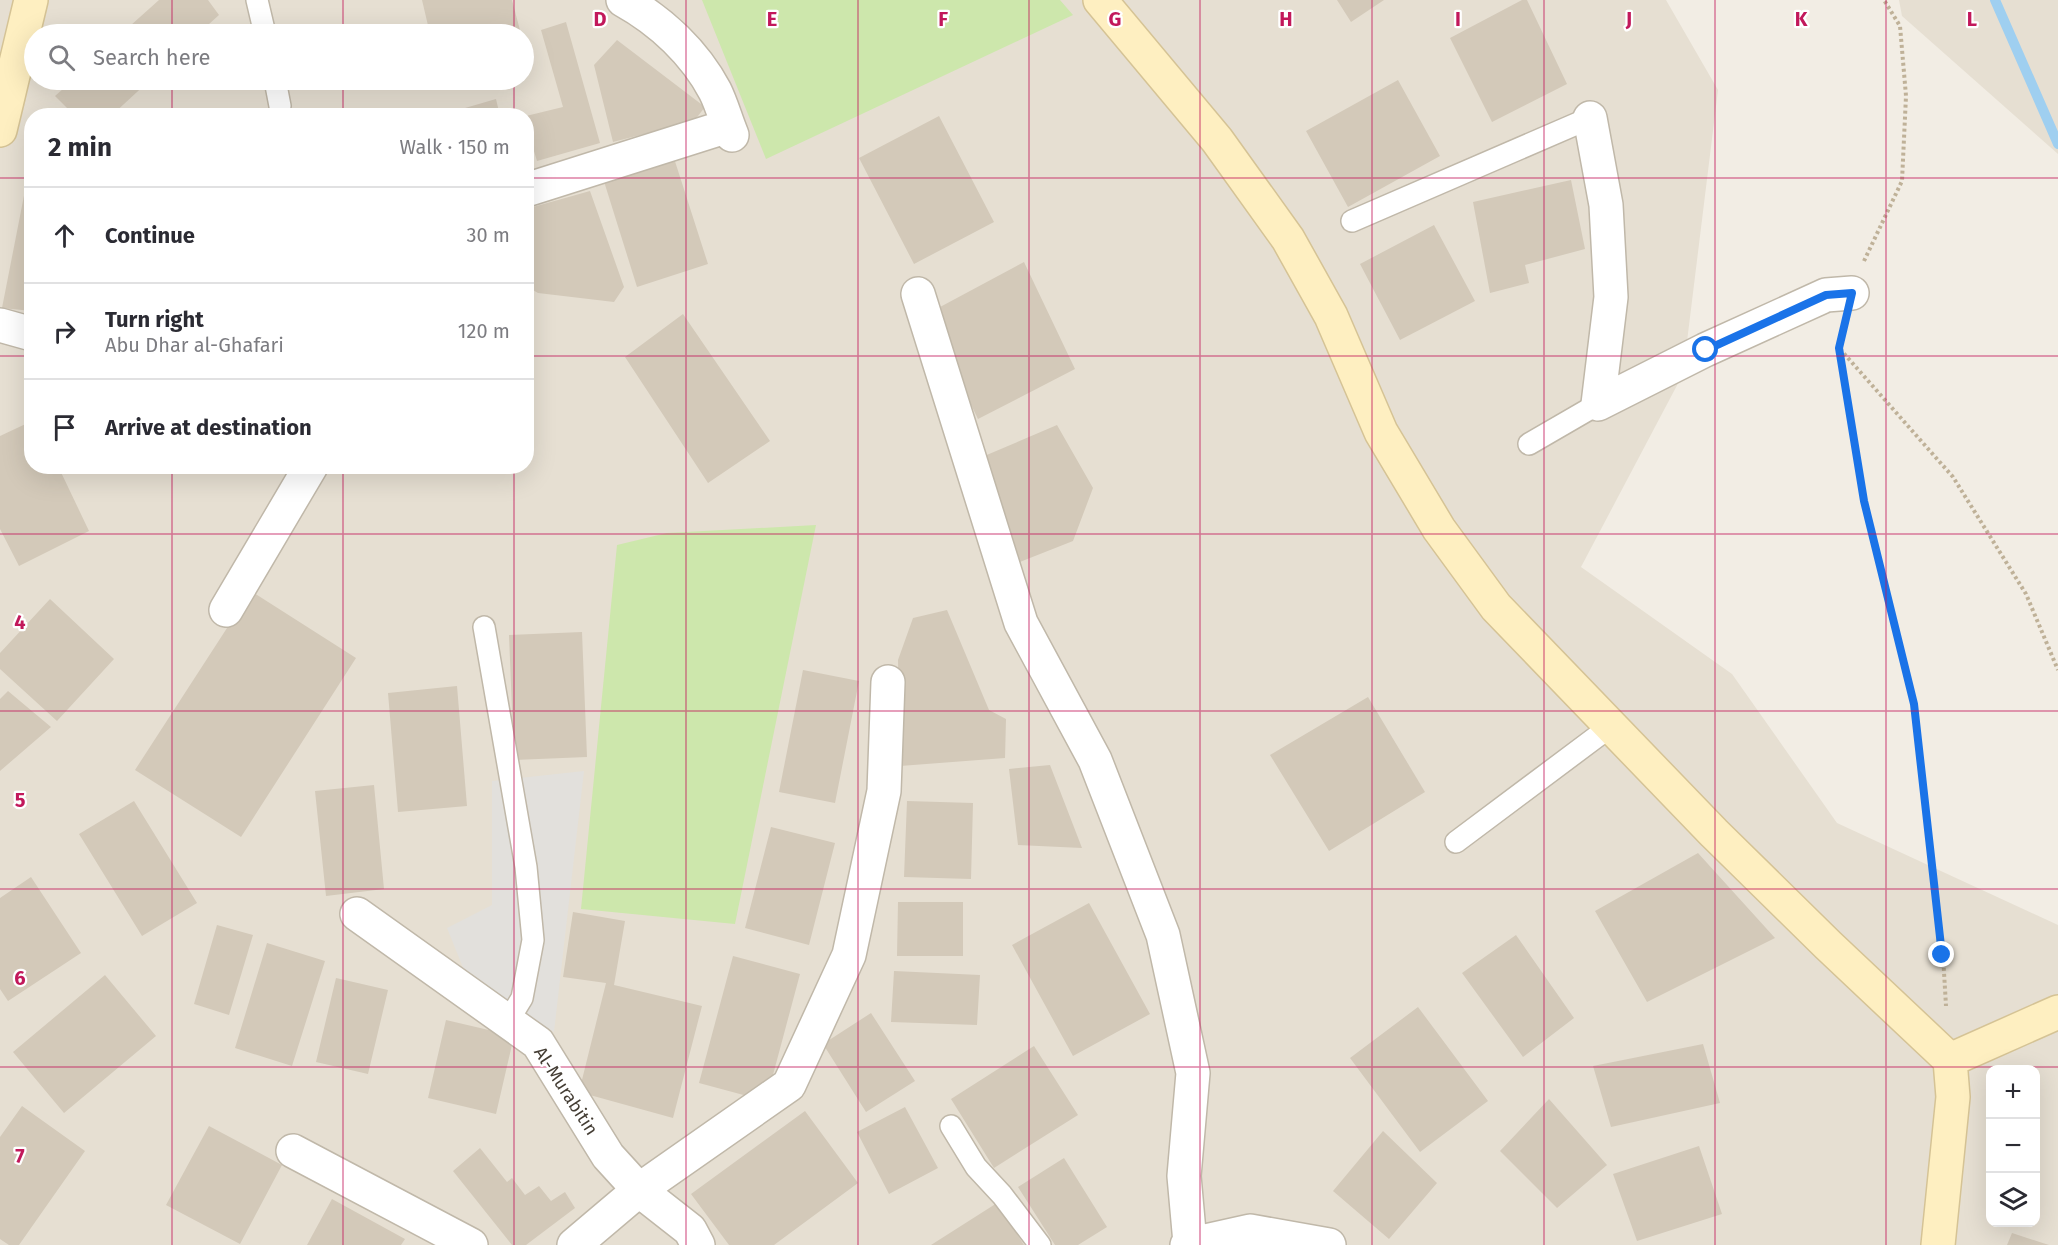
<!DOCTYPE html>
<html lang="en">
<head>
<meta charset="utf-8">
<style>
  body { margin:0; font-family:"Fira Sans",sans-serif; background:#f7f7f7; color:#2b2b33 }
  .controls { position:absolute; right:18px; bottom:18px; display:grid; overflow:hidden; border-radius:12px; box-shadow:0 6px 24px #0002 }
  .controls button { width:54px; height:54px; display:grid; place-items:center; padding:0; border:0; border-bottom:2px solid #e1e1e2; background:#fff; color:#2b2b33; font:30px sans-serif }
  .stop { position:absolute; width:18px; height:18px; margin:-14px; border:4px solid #1a73e8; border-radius:50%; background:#fff }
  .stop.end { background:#1a73e8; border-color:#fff; box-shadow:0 2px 6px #0008 }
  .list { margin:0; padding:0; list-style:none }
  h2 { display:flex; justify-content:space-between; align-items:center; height:78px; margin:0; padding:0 24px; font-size:26px }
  h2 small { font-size:20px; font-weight:400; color:#7c7c81 }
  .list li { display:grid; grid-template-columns:39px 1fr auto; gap:18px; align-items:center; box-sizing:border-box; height:96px; padding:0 24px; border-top:2px solid #e1e1e2 }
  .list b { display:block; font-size:22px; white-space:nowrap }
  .list p { margin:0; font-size:20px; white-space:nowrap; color:#7c7c81 }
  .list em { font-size:20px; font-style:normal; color:#7c7c81 }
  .icon { flex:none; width:33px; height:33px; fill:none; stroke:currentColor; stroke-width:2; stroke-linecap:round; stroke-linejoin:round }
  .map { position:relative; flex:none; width:2058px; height:1245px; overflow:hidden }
  .search { position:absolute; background:#fff; box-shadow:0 6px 24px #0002; left:24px; top:24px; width:510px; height:66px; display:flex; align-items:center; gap:15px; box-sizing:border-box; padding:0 21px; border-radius:33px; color:#7c7c81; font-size:22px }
  .panel { position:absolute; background:#fff; box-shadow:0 6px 24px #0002; left:24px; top:108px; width:510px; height:366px; border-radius:24px }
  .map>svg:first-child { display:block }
  .residential { fill:#e6dfd2; fill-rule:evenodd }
  .green { fill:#cde7ac }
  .parking { fill:#e2e0dc }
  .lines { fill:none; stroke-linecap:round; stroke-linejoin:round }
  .stream { stroke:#9fcff0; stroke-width:10 }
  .building { fill:#d3c9b9 }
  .lane-casing { stroke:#c0b8a9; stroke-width:24 }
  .street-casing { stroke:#c0b8a9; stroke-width:36 }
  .secondary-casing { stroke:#d5c395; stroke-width:36 }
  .path { stroke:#bfb198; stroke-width:4; stroke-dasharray:3 3; stroke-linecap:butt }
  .lane { stroke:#fff; stroke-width:21 }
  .street { stroke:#fff; stroke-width:33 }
  .secondary { stroke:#feefc1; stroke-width:33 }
  .route { stroke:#1a73e8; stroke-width:8 }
  .grid { fill:none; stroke:#c2185b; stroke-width:1.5; stroke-opacity:0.55 }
  .labels { text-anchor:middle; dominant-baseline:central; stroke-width:4.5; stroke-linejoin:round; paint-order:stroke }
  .street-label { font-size:18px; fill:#443d34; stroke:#fff }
  .grid-label { font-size:20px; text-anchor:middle; font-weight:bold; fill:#c2185b; stroke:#fff; stroke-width:4.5; stroke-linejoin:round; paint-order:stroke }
</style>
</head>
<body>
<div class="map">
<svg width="2058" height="1245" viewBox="0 0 2058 1245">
  <rect width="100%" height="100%" fill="#f2ede4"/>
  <path class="residential" d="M 0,0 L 1666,0 L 1718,90 L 1683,374 L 1581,567 L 1732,674 L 1837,823 L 2058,925 L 2058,1245 L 0,1245 ZM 34,34 L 524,34 L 524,80 L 34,80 ZM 32,116 L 526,116 L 526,466 L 32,466 ZM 1990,1070 L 2036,1070 L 2036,1222 L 1990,1222 Z
    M 1899,0 L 2058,0 L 2058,154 L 1902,16 Z"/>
  <path class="green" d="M 702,0 L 1060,0 L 1073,15 L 766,159 Z
    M 816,525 L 735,924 L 581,909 L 617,545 L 667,533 Z"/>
  <path class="parking" d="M 584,771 L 554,1032 L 466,975 L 447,928 L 492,905 L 492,781 Z"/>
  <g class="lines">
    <path class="stream" d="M 1995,0 L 2058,144"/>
  </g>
  <path class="building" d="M 159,0 L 208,0 L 219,15 L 198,34 L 121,34 Z
    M 422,0 L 512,0 L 521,34 L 430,34 Z
    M 1337,0 L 1384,0 L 1351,22 Z
    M 1522,0 L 1527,0 L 1567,84 L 1492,122 L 1450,38 Z
    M 566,22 L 600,143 L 537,161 L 526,125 L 526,116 L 563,107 L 541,30 Z
    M 617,40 L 705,107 L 694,121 L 613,142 L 594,65 Z
    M 73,80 L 150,80 L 111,116 L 75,116 L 55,96 Z
    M 1398,80 L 1440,156 L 1348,207 L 1306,131 Z
    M 496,99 L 500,116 L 441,116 L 441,115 Z
    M 939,116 L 994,222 L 914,264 L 859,158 Z
    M 672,152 L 708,264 L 637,287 L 602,175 Z
    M 30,165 L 32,165 L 32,311 L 2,308 Z
    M 1571,180 L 1585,249 L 1525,265 L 1529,283 L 1490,293 L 1473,202 Z
    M 590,191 L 624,287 L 614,302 L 538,293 L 526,286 L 526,209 Z
    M 1434,225 L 1475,301 L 1400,340 L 1360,264 Z
    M 1024,262 L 1075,369 L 978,419 L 927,314 Z
    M 683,314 L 770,441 L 708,483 L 625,357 Z
    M 32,421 L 32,466 L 58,466 L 89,531 L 19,566 L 0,529 L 0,436 Z
    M 1057,425 L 1093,488 L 1073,541 L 1012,565 L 982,457 Z
    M 348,466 L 367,466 L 367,467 L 350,472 Z
    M 251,591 L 356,658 L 241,837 L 135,770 Z
    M 50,599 L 114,659 L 57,721 L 0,669 L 0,653 Z
    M 947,610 L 989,710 L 1006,719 L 1005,758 L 900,766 L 898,660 L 913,618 Z
    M 582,632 L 587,757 L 514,760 L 509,635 Z
    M 803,670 L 859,681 L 835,803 L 779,792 Z
    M 457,686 L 467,806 L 398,812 L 388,693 Z
    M 8,691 L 51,727 L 0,771 L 0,699 Z
    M 1368,697 L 1425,792 L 1329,851 L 1270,755 Z
    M 1050,765 L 1082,848 L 1018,845 L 1009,769 Z
    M 374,785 L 384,889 L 326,896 L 315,791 Z
    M 134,801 L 197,903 L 142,936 L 79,834 Z
    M 907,801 L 973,803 L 971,879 L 904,877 Z
    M 771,827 L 835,843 L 809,945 L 745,928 Z
    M 1698,853 L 1775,938 L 1647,1002 L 1595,911 Z
    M 31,877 L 81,953 L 8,1001 L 0,989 L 0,898 Z
    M 898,902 L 963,902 L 963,956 L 897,956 Z
    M 1089,903 L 1150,1014 L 1073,1056 L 1012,945 Z
    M 573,912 L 625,921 L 614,985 L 702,1006 L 673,1118 L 579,1092 L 606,983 L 563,977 Z
    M 217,925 L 253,935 L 229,1015 L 194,1004 Z
    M 1516,935 L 1574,1018 L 1523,1057 L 1462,973 Z
    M 267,943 L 325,961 L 292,1066 L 235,1048 Z
    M 733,956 L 800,974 L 766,1101 L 699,1083 Z
    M 894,971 L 980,975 L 977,1025 L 891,1022 Z
    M 105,975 L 156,1036 L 64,1113 L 13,1052 Z
    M 336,978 L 388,990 L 368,1074 L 316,1062 Z
    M 1418,1007 L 1488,1101 L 1420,1152 L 1350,1058 Z
    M 871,1013 L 915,1081 L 866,1112 L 823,1044 Z
    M 446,1020 L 514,1036 L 496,1114 L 428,1098 Z
    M 1703,1044 L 1720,1103 L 1611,1127 L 1593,1066 Z
    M 1034,1046 L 1078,1115 L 994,1168 L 951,1099 Z
    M 1549,1099 L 1607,1165 L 1557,1208 L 1500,1151 Z
    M 22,1106 L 85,1151 L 19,1245 L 9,1245 L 0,1239 L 0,1137 Z
    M 905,1107 L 938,1168 L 889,1194 L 857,1132 Z
    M 805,1111 L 858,1183 L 774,1245 L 729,1245 L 691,1194 Z
    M 209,1126 L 282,1165 L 240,1244 L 166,1205 Z
    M 1383,1131 L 1437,1183 L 1389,1239 L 1333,1191 Z
    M 1699,1146 L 1722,1214 L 1637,1241 L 1613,1174 Z
    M 480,1148 L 507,1182 L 512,1178 L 525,1195 L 539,1186 L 551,1201 L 565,1192 L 575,1208 L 526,1245 L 512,1245 L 453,1171 Z
    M 1064,1158 L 1107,1227 L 1078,1245 L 1055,1245 L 1018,1187 Z
    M 332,1199 L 405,1239 L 401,1245 L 307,1245 Z
    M 997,1203 L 1024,1245 L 931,1245 Z
    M 2012,1233 L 2049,1245 L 2007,1245 Z"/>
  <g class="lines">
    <defs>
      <path id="lane" d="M 257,0 L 265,34
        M 275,80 L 280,106
        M 1352,221 L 1590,118
        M 1529,444 L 1598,404
        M 484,627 L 526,867 L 533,940 L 522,998 L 508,1021
        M 1456,842 L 1611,726
        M 951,1126 L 976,1167 L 1002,1195 L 1040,1245"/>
      <path id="street" d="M 623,0 C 661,21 695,53 715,91 C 722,105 726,121 732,135
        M 1590,118 L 1606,205 L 1611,297 L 1598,404 L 1705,350 L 1826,295 L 1852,293
        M 526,190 L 728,126
        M 918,294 L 1021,623 L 1095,760 L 1163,935 L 1193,1073 L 1184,1176 L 1190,1243
        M 0,325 L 32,334
        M 226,610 L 311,466
        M 357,914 L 538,1043 L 608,1156 L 639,1190 L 690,1230 L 698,1245
        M 293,1151 L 471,1245
        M 574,1245 L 639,1190 L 789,1085 L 849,955 L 884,791 L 888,682
        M 1187,1245 L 1250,1231 L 1329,1245"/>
      <path id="secondary" d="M 1100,0 L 1217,140 L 1288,239 L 1331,316 L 1381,432 L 1439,529 L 1496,607 L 1714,833 L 1828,945 L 1950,1060
        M 0,130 L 31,0
        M 1950,1060 L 2058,1012
        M 1938,1245 L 1953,1097 L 1950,1060"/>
    </defs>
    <use href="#lane" class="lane-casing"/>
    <use href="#street" class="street-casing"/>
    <use href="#secondary" class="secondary-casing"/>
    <path class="path" d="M 1864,261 L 1902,181 L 1906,96 L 1900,26 L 1884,0
      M 1843,330 L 1839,348 L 1864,501 L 1914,704 L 1943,955 L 1946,1006
      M 1840,349 L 1953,477 L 2026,594 L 2058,670"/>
    <use href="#lane" class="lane"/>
    <use href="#street" class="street"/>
    <use href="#secondary" class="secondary"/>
  </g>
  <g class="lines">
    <path class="route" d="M 1706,350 L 1826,295 L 1852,293 L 1839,348 L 1864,501 L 1914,704 L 1942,955"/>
  </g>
  <path class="grid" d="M 172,0 L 172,34M 343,0 L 343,34M 514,0 L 514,34M 686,0 L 686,1245M 858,0 L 858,1245M 1029,0 L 1029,1245M 1200,0 L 1200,1245M 1372,0 L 1372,1245M 1544,0 L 1544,1245M 1715,0 L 1715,1245M 1886,0 L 1886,1245M 172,80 L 172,116M 343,80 L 343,116M 514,80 L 514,116M 0,178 L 32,178M 526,178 L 2058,178M 0,356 L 32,356M 526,356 L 2058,356M 172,466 L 172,1245M 343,466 L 343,1245M 514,466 L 514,1245M 0,534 L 2058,534M 0,711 L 2058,711M 0,889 L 2058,889M 0,1067 L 2058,1067"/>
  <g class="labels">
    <g class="street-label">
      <text transform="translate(566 1091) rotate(57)">Al-Murabitin</text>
    </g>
  </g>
  <g class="grid-label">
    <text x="600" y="26">D</text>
    <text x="772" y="26">E</text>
    <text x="943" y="26">F</text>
    <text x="1115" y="26">G</text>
    <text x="1286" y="26">H</text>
    <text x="1458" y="26">I</text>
    <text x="1629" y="26">J</text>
    <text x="1801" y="26">K</text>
    <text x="1972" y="26">L</text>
    <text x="20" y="629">4</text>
    <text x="20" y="807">5</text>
    <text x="20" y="985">6</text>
    <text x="20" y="1163">7</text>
  </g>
</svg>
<div class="controls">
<button>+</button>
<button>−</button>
<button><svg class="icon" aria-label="layers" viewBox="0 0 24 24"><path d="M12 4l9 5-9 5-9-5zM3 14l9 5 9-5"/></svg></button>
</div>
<div class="stop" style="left:1706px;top:350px"></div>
<div class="stop end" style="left:1942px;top:955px"></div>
<div class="search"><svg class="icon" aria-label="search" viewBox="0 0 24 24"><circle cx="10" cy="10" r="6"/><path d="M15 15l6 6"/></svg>Search here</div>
<section class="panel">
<h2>2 min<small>Walk · 150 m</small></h2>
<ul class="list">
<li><svg class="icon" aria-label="ahead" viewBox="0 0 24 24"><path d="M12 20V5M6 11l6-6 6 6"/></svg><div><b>Continue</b></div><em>30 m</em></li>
<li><svg class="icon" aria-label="right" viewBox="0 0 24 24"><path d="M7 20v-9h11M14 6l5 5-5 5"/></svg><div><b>Turn right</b><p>Abu Dhar al-Ghafari</p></div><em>120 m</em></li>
<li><svg class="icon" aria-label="arrive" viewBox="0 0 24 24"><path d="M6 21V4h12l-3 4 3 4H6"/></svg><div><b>Arrive at destination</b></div></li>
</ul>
</section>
</div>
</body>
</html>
